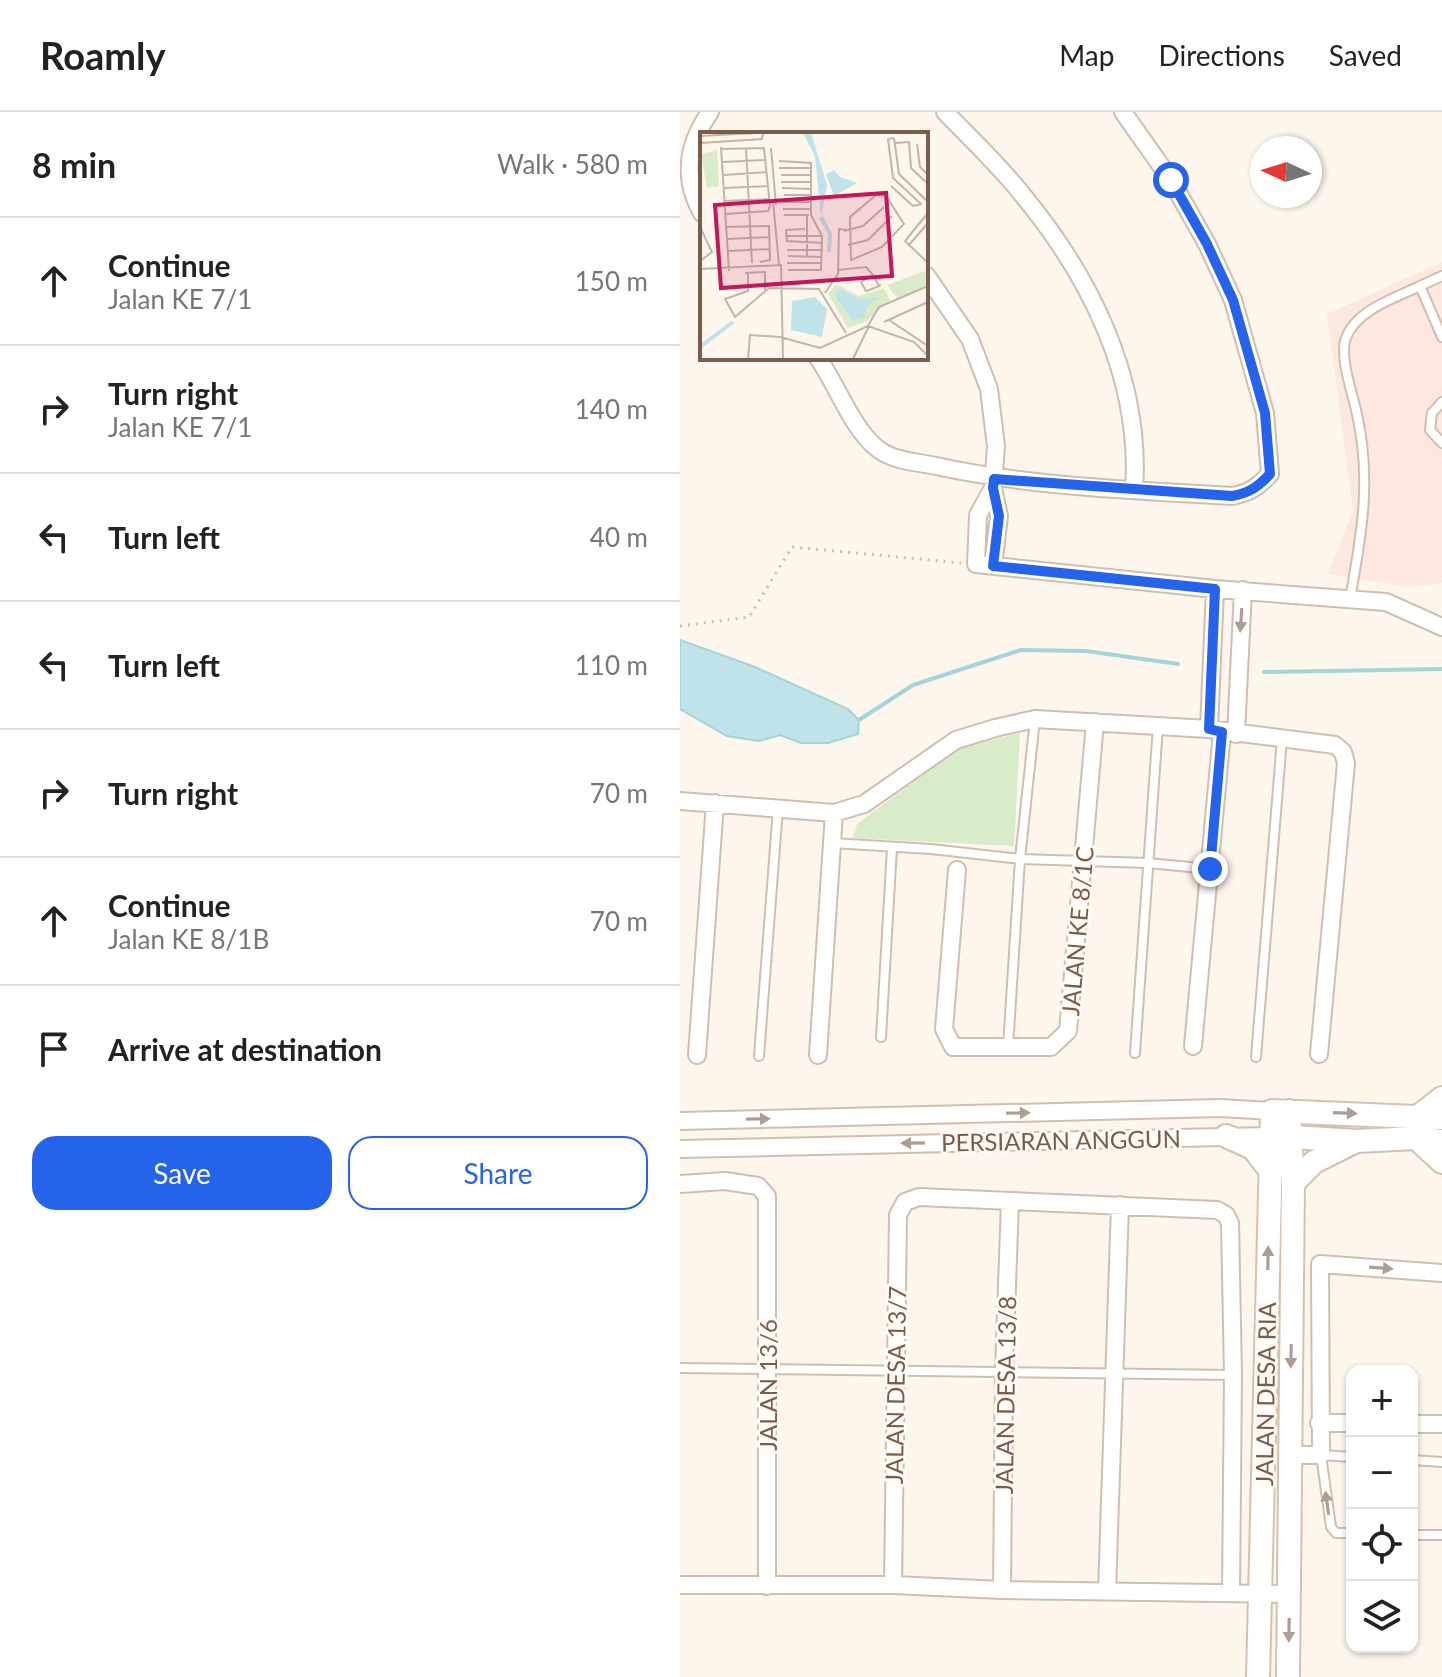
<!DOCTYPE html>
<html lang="en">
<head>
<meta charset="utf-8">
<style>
  body { margin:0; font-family:Lato,sans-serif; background:#f6f6f6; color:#222 }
  .controls { position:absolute; right:24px; bottom:24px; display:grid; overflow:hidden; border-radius:16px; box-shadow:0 2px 6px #0004 }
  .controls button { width:72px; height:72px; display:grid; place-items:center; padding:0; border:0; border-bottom:2px solid #e0e0e0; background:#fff; color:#222; font:40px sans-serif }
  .compass { position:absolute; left:570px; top:24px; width:72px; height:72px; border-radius:50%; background:#fff; box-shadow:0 2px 6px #0004; rotate:274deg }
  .stop { position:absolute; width:24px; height:24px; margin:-18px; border:6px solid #2563eb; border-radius:50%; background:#fff }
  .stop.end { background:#2563eb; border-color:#fff; box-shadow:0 2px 8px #0008 }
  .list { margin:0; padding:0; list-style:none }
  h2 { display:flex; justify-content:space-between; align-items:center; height:104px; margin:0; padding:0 32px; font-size:34px }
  h2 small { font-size:26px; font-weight:400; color:#767676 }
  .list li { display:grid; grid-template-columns:52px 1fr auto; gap:24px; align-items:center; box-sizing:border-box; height:128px; padding:0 32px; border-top:2px solid #e0e0e0 }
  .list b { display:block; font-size:30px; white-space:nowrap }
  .list p { margin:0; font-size:26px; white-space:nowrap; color:#767676 }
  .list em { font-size:26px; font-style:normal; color:#767676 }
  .actions { display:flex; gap:16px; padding:24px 32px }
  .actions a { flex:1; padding:18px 0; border:2px solid #2563eb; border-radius:24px; text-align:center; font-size:28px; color:#2563eb }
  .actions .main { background:#2563eb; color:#fff }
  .icon { flex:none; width:44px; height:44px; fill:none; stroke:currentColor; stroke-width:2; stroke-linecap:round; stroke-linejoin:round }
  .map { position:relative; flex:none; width:762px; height:1565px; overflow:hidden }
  header { display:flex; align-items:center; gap:48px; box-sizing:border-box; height:112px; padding:0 40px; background:#fff; border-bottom:2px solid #e0e0e0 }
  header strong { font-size:38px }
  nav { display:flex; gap:44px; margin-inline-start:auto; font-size:28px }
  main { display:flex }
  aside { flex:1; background:#fff }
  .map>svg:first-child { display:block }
  .commercial { fill:#fde8e0 }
  .green { fill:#d8ecc9 }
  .water { fill:#bfe3e8; stroke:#a5d3da; stroke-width:2 }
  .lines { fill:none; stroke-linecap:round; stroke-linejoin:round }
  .stream { stroke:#a5d3da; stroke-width:4 }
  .lane-casing { stroke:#d1beb0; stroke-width:12 }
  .street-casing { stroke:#d1beb0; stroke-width:20 }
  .secondary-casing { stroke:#d6c0b0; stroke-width:26 }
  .path { stroke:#d9b8a5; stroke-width:3; stroke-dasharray:2 6; stroke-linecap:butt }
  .lane { stroke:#fff; stroke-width:8 }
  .street { stroke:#fff; stroke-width:16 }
  .secondary { stroke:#fff; stroke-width:22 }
  .oneway { fill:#af9d94 }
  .route { stroke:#2563eb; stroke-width:10 }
  .labels { text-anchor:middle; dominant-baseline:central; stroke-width:6; stroke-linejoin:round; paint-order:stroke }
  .street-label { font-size:24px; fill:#7a5c4d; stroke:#fffaf3 }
  .inset-river { fill:none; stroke:#bfe3e8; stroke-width:4 }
  .inset-road { fill:none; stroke:#c5b3a7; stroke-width:2 }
  .view { fill:#c2185b; fill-opacity:0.15; stroke:#c2185b; stroke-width:4 }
  .inset-edge { fill:none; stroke:#7a5c4d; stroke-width:4 }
</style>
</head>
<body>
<header>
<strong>Roamly</strong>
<nav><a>Map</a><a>Directions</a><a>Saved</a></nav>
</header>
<main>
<aside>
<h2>8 min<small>Walk · 580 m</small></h2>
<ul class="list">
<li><svg class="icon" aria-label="ahead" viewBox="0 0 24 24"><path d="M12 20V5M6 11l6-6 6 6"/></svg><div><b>Continue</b><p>Jalan KE 7/1</p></div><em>150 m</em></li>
<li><svg class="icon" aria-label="right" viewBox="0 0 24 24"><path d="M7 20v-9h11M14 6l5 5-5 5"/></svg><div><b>Turn right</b><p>Jalan KE 7/1</p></div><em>140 m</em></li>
<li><svg class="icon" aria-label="left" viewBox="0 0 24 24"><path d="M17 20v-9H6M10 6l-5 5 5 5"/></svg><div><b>Turn left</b></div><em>40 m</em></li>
<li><svg class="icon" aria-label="left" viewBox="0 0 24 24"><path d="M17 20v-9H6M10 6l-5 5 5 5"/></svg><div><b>Turn left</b></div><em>110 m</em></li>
<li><svg class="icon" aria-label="right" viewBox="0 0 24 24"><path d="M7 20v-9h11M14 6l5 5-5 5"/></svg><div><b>Turn right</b></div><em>70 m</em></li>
<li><svg class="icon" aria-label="ahead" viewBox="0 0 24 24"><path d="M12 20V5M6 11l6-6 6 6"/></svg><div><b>Continue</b><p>Jalan KE 8/1B</p></div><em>70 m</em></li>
<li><svg class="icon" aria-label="arrive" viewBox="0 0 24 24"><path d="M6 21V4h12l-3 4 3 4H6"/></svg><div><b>Arrive at destination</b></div></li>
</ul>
<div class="actions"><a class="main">Save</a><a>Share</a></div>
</aside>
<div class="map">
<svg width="762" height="1565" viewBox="0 0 762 1565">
  <rect width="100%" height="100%" fill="#fdf6ec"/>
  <path class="commercial" d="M 762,150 L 762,471 L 730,475 L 648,462 L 673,398 L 647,202 Z"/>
  <path class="green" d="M 340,621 L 334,734 L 173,726 L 177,712 L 280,635 Z"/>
  <path class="water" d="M 0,528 L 75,555 L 168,597 L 179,608 L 178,622 L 148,631 L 121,631 L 100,623 L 79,629 L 47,624 L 0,597 Z"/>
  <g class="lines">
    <path class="stream" d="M 584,560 L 762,557
      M 179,608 L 233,573 L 341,538 L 406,539 L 498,552"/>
    <defs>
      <path id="lane" d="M 762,164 L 740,174 L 762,225
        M 762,290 L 752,301 L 750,318 L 762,331
        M 670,487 C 682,421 692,365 676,298 C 672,280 659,243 666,226 C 676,198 715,186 740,174
        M 152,731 L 251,737 L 340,747 L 468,751 L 530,757
        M 201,925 L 212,736
        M 328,935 L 340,747 L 355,607
        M 455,941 L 478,614
        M 79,944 L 98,696
        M 576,945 L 602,627
        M 0,1256 L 553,1263
        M 672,1345 L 641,1343 L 651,1415 L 656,1421 L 672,1421
        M 732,1348 L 762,1350
        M 732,1423 L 762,1423"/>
      <path id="street" d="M 265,0 C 290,26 318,52 341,81 C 410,164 462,267 454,378
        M 22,101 C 2,66 7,33 30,0
        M 246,163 L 290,227 L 309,277 L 316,334 L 313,376 L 319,404 L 313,454
        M 138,246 C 157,273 172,317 198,337 C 213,349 237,350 256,354 C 353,375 453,378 552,384 C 569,381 578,375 590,362 L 585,301 L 553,188 L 527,132 L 491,68 L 443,0
        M 313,376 L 298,403 L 296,452 L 535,477 L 706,490 L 762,515
        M 529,617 L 535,477
        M 556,622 L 563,478
        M 0,689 L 154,701 L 184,692 L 276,628 L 315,616 L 355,607 L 529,617 L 655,633 L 663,640 L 666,651 L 639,942
        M 277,758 L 264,917 L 273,935 L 371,935 L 388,919 L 415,610
        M 513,934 L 542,620
        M 17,943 L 35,691
        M 138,943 L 154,701
        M 0,1009 L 540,996 L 592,999
        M 0,1037 L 590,1024
        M 0,1072 L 45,1069 L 78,1074 L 87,1084 L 87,1474
        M 639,1311 L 672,1311
        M 732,1312 L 762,1312
        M 610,1343 L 641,1343 L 640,1152 L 762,1161
        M 0,1473 L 213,1473 L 322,1478 L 609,1482
        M 213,1473 L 218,1103 L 225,1090 L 239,1085 L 537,1098 L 546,1103 L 550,1111 L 553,1263 L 551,1480
        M 322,1478 L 324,1259 L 330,1089
        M 427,1479 L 440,1093"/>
      <path id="secondary" d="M 739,1004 L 762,986
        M 546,1024 L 573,1036 L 590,1058
        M 596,1024 L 677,1029 L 736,1026 L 762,1029
        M 736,1026 L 762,1050
        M 613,1071 L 634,1050 L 676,1029
        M 578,1565 L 592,999 L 762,1006
        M 608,1565 L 613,1071 L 609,999"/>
    </defs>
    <use href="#lane" class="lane-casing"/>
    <use href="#street" class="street-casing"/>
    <use href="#secondary" class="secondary-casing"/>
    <path class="path" d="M 0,514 L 69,505 L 112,435 L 281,451"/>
    <use href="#lane" class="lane"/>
    <use href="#street" class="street"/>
    <use href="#secondary" class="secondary"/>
  </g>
  <defs><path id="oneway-solid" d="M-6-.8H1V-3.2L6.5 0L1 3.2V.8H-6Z" transform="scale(2)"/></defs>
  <g class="oneway">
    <use href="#oneway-solid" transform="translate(561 508) rotate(94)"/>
    <use href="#oneway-solid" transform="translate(338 1001) rotate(-1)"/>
    <use href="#oneway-solid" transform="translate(665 1001) rotate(2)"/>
    <use href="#oneway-solid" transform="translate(78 1007) rotate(-1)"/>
    <use href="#oneway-solid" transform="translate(233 1031) rotate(179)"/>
    <use href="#oneway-solid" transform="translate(588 1146) rotate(-89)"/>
    <use href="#oneway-solid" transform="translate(701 1156) rotate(4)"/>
    <use href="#oneway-solid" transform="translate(611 1244) rotate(91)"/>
    <use href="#oneway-solid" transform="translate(647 1391) rotate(-98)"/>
    <use href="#oneway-solid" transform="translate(609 1518) rotate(91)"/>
  </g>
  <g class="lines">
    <path class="route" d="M 491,68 L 527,132 L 553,188 L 585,301 L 590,362 C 578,375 569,381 552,384 L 314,367 L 313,376 L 319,404 L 313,454 L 535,477 L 529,617 L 542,620 L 530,757"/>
  </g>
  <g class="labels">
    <g class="street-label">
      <text transform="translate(397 819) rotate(-85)">JALAN KE 8/1C</text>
      <text transform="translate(381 1028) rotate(-1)">PERSIARAN ANGGUN</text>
      <text transform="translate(87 1273) rotate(-90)">JALAN 13/6</text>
      <text transform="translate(215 1273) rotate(-89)">JALAN DESA 13/7</text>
      <text transform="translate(585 1282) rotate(-89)">JALAN DESA RIA</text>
      <text transform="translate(325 1283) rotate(-89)">JALAN DESA 13/8</text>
    </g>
  </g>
  <g transform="translate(20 20)">
    <rect width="228" height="228" fill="#fdf6ec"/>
    <path d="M 17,18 L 19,54 L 7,56 L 1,22 ZM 228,138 L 228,153 L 198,167 L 187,153 ZM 136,152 L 159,164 L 184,156 L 190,168 L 167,189 L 148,196 L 128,162 Z" fill="#d8ecc9"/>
    <path d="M 103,1 L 111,1 L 127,53 L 121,85 L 115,24 ZM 134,38 L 140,45 L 157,51 L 134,64 L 126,42 ZM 142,158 L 160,167 L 182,165 L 169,172 L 163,186 L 153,188 L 136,166 L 136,159 ZM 115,165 L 127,177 L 122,205 L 91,198 L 92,169 Z" fill="#bfe3e8"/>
    <path class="inset-river" d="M 121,85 L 130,102 L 129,120M 0,215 L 33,190"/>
    <path class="inset-road" d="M 0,4 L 57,1M 228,4 L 228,33M 194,6 L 188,7 L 193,46 L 221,72M 194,6 L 199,42 L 227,69M 0,11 L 62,7 L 63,1M 195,11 L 209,10 L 211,36 L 228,52M 217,12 L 220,35 L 228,43M 21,15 L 29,139M 46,16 L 52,131M 71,16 L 76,73M 22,17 L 64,16 L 70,74 L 68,79 L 26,82M 79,29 L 111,31 L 111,83 L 122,104 L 121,138 L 88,138M 23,30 L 66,28M 79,36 L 111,36M 24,43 L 67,40M 81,43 L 111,43M 81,50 L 111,50M 191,54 L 213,74 L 222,72M 24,56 L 68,54M 82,56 L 111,57M 84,63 L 111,63M 176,63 L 186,64 L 204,92 L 182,115 L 151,128 L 150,85 ZM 25,69 L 69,67M 73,69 L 79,133M 83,70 L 111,70M 83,77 L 111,77M 228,81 L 205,109 L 228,131M 84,83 L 109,83M 107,83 L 107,125M 0,95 L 12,120 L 0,129M 27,95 L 69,94 L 70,128 L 60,130M 105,97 L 86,98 L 87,109 L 123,111M 144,99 L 163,94 L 184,75M 86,104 L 122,104M 27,107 L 70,105M 148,113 L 168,108 L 192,84M 208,114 L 228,91M 87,118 L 123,118M 28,119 L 70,117M 88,124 L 122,125M 87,131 L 122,131M 0,137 L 81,133 L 83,227M 138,138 L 166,135 L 173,143M 45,141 L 65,140 L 65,158M 48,141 L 48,159 L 25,167 L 35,185 L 69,156 L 119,157 L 146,201M 179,154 L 173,143 L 161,150 L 166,159 L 167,159 L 179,154 L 181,153M 125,161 L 138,142 L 139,97 L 147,98M 189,188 L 228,214M 184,190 L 228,170M 168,194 L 179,175 L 228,154M 80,205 L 120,216 L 168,194 L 214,210 L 228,224M 48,227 L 50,203 L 80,205M 153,227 L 169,194"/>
    <path class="view" d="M 186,61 L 192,144 L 21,156 L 15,73 Z"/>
    <rect width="228" height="228" class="inset-edge"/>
  </g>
</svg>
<div class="controls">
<button>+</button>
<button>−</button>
<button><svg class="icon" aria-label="locate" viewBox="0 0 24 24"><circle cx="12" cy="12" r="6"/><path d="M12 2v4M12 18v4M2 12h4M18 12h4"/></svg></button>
<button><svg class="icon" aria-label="layers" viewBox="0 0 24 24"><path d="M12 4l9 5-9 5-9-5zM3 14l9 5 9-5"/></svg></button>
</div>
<svg class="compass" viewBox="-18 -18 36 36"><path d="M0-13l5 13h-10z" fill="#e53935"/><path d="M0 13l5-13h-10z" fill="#767676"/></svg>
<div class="stop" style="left:491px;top:68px"></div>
<div class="stop end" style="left:530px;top:757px"></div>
</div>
</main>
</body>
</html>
